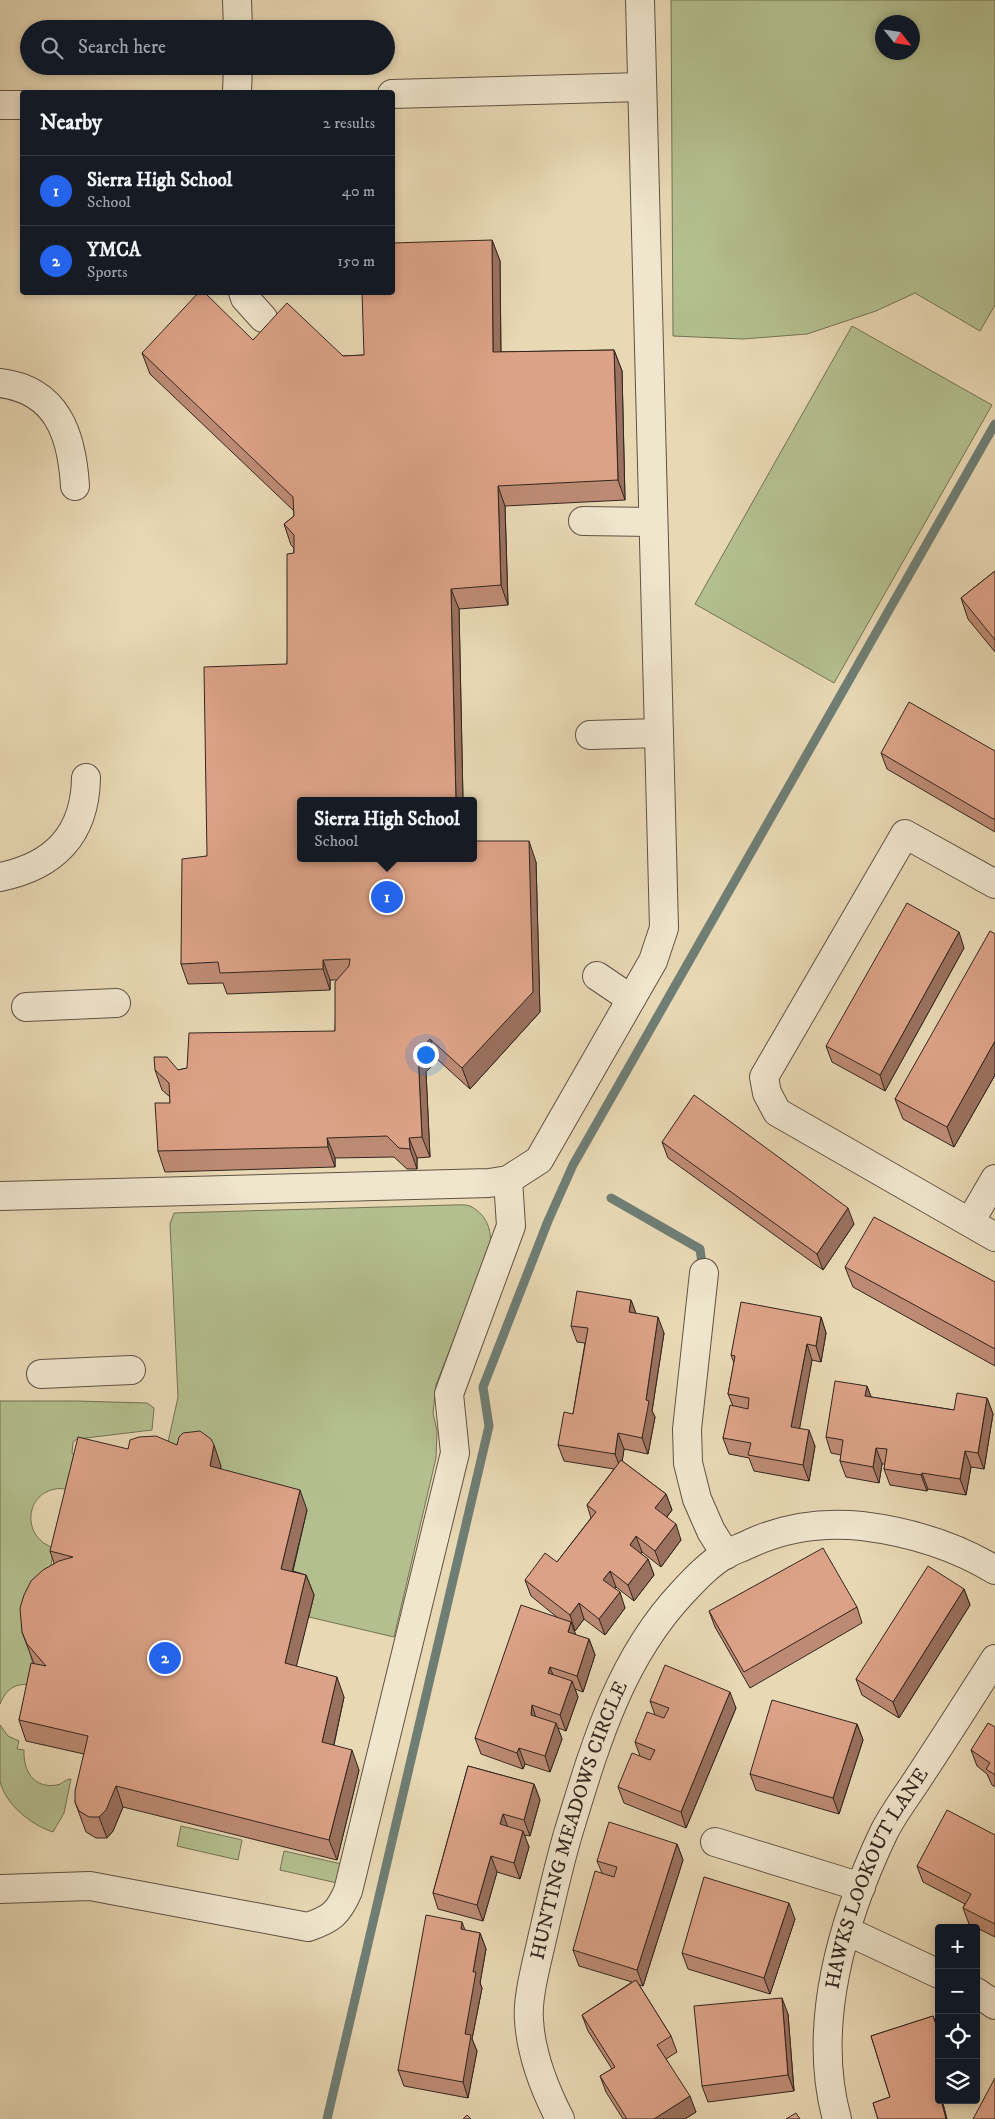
<!DOCTYPE html>
<html lang="en">
<head>
<meta charset="utf-8">
<style>
  body { margin:0; font-family:"IM FELL DW Pica",serif; background:#20242c; color:#f1f3f6 }
  .controls { position:absolute; right:15px; bottom:15px; display:grid; overflow:hidden; border-radius:5px; box-shadow:0 2px 8px #0003 }
  .controls button { width:45px; height:45px; display:grid; place-items:center; padding:0; border:0; border-bottom:1px solid #363941; background:#171b24; color:#f1f3f6; font:25px sans-serif }
  .compass { position:absolute; left:875px; top:15px; width:45px; height:45px; border-radius:50%; background:#171b24; box-shadow:0 2px 8px #0003; rotate:120deg }
  .you { position:absolute; left:425px; top:1054px; width:18px; height:18px; margin:-12px; border:4px solid #fff; border-radius:50%; background:#1a73e8; box-shadow:0 0 0 8px #1a73e833 }
  .badge { display:grid; place-items:center; width:32px; height:32px; border-radius:50%; background:#2563eb; color:#fff; font-size:16px; font-weight:700 }
  .pin { position:absolute; translate:-50% -50%; border:2px solid #fff; box-shadow:0 1px 5px #0006 }
  .popup { position:absolute; left:297px; top:797px; width:180px; height:65px; box-sizing:border-box; display:grid; place-content:center; border-radius:5px; background:#171b24; filter:drop-shadow(0 1px 4px #0005); font-size:16px; white-space:nowrap; color:#9ea1a6 }
  .popup b { font-size:19px; color:#f1f3f6 }
  .popup::after { content:''; position:absolute; left:50%; top:100%; margin-left:-10px; border:10px solid transparent; border-top-color:#171b24 }
  .list { margin:0; padding:0; list-style:none }
  h2 { display:flex; justify-content:space-between; align-items:center; height:65px; margin:0; padding:0 20px; font-size:21px }
  h2 small { font-size:16px; font-weight:400; color:#9ea1a6 }
  .list li { display:grid; grid-template-columns:32px 1fr auto; gap:15px; align-items:center; box-sizing:border-box; height:70px; padding:0 20px; border-top:1px solid #363941 }
  .list b { display:block; font-size:19px; white-space:nowrap }
  .list p { margin:0; font-size:16px; white-space:nowrap; color:#9ea1a6 }
  .list em { font-size:16px; font-style:normal; color:#9ea1a6 }
  .icon { flex:none; width:28px; height:28px; fill:none; stroke:currentColor; stroke-width:2; stroke-linecap:round; stroke-linejoin:round }
  .map { position:relative; flex:none; width:995px; height:2119px; overflow:hidden }
  .search { position:absolute; background:#171b24; box-shadow:0 2px 8px #0003; left:20px; top:20px; width:375px; height:55px; display:flex; align-items:center; gap:12px; box-sizing:border-box; padding:0 18px; border-radius:28px; color:#9ea1a6; font-size:19px }
  .panel { position:absolute; background:#171b24; box-shadow:0 2px 8px #0003; left:20px; top:90px; width:375px; height:205px; border-radius:5px }
  .map>svg:first-child { display:block }
  .green { fill:#b4bf8f; stroke:#747256; fill-rule:evenodd }
  .lines { fill:none; stroke-linecap:round; stroke-linejoin:round }
  .stream { stroke:#6f7e75; stroke-width:9 }
  .minor-casing { stroke:#605244; stroke-width:30 }
  .minor { stroke:#f0e6ce; stroke-width:28 }
  .wall { fill:#bd8b74; stroke:#33251e }
  .shaded-wall { fill:#9a715e; stroke:#33251e }
  .building { fill:#dca287; stroke:#33251e }
  .labels { text-anchor:middle; dominant-baseline:central; stroke-width:4; stroke-linejoin:round; paint-order:stroke }
  .street-label { font-size:20px; fill:#33251e; stroke:#f0e6ce }
</style>
</head>
<body>
<div class="map">
<svg width="995" height="2119" viewBox="0 0 995 2119">
  <rect width="100%" height="100%" fill="#e8d8b4"/>
  <filter id="stains"><feTurbulence type="fractalNoise" baseFrequency=".004" numOctaves="4"/><feColorMatrix values="0 0 0 0 .2 0 0 0 0 .09 0 0 0 0 .02 0 0 0 .5 -.17"/></filter>
  <radialGradient id="worn" r=".72"><stop offset=".6" stop-color="#630" stop-opacity="0"/><stop offset="1" stop-color="#630" stop-opacity=".3"/></radialGradient>
  <path class="green" d="M 671,0 L 995,0 L 995,305 L 980,331 L 915,293 L 876,311 L 807,334 L 743,339 L 673,336 ZM 882,22 L 912,22 L 912,52 L 882,52 Z
    M 852,326 L 992,405 L 834,683 L 695,604 Z
    M 452,1205 C 458,1205 467,1204 472,1207 C 487,1216 492,1230 490,1246 L 436,1385 L 433,1413 L 437,1431 L 436,1458 L 394,1637 L 309,1617 L 314,1595 L 288,1589 L 221,1472 L 221,1466 L 165,1456 L 178,1397 L 170,1224 L 174,1213 Z
    M 0,1401 L 76,1401 L 147,1403 L 154,1408 L 152,1430 L 77,1439 L 73,1442 L 72,1453 L 76,1456 L 67,1489 C 63,1489 58,1488 55,1489 C 24,1495 22,1538 54,1548 L 50,1571 L 27,1640 L 38,1686 C 19,1682 8,1685 0,1704 Z
    M 0,1725 L 8,1736 L 19,1741 L 17,1749 L 24,1750 C 23,1770 33,1789 57,1785 C 63,1784 65,1779 71,1779 L 64,1813 L 53,1832 C 31,1825 5,1804 0,1781 C 0,1766 0,1742 0,1725 Z
    M 181,1826 L 242,1840 L 238,1860 L 177,1846 Z
    M 284,1851 L 342,1864 L 337,1883 L 280,1870 Z"/>
  <g class="lines">
    <path class="stream" d="M 611,1198 L 700,1249 L 703,1271
      M 327,2119 L 489,1426 L 483,1387 L 548,1221 L 573,1165 L 995,424"/>
    <defs>
      <g id="minor">
        <path d="M 237,0 L 238,29"/>
        <path d="M 237,92 L 238,66"/>
        <path d="M 392,94 L 642,87"/>
        <path d="M 0,105 L 22,105"/>
        <path d="M 243,292 L 245,298 L 263,318"/>
        <path d="M 0,383 C 58,390 72,436 75,486"/>
        <path d="M 583,521 L 653,522"/>
        <path d="M 590,735 L 659,733"/>
        <path d="M 0,877 C 54,866 85,835 86,778"/>
        <path d="M 995,884 L 905,834 L 764,1077 L 767,1093 L 777,1112 L 995,1237"/>
        <path d="M 597,976 L 631,999"/>
        <path d="M 26,1007 L 116,1003"/>
        <path d="M 0,1196 L 489,1183 L 508,1180 L 539,1160 L 653,961 L 664,928 L 640,0"/>
        <path d="M 970,1222 L 995,1179"/>
        <path d="M 704,1273 L 687,1429 L 688,1463 L 697,1499 L 711,1531 L 726,1555"/>
        <path d="M 41,1374 L 131,1370"/>
        <path d="M 715,1842 L 861,1887"/>
        <path d="M 0,1889 L 90,1886 L 308,1927 C 331,1919 338,1914 348,1891 L 455,1453 L 449,1394 L 511,1226 L 508,1180"/>
        <path d="M 847,1931 L 939,1974"/>
        <path d="M 976,1992 L 995,2005"/>
        <path id="s1" d="M 560,2119 C 544,2088 531,2055 529,2020 C 527,1997 537,1962 542,1939 C 551,1901 559,1862 571,1824 C 596,1742 621,1658 682,1593 C 695,1579 709,1564 726,1554 C 734,1550 743,1547 751,1543 C 786,1527 824,1522 862,1526 C 910,1532 954,1545 995,1570"/>
        <path id="s2" d="M 837,2119 C 811,2025 843,1918 884,1832 C 894,1812 909,1793 921,1774 C 946,1736 970,1698 995,1659"/>
      </g>
    </defs>
    <use href="#minor" class="minor-casing"/>
    <use href="#minor" class="minor"/>
  </g>
  <path class="wall" d="M 492,240 L 500,261 L 501,352 L 614,350 L 622,371 L 625,500 L 505,506 L 508,605 L 459,609 L 463,801 L 301,801 L 536,862 L 540,1012 L 470,1089 L 438,1060 L 426,1072 L 430,1157 L 417,1158 L 417,1169 L 407,1169 L 394,1157 L 335,1158 L 335,1167 L 165,1172 L 158,1151 L 170,1103 L 170,1097 L 162,1090 L 155,1070 L 178,1070 L 187,1068 L 335,1031 L 337,980 L 330,980 L 330,990 L 227,994 L 223,983 L 188,984 L 181,964 L 207,856 L 287,664 L 294,548 L 291,545 L 284,524 L 294,516 L 294,511 L 150,374 L 142,353 L 253,340 L 343,356 L 364,355 Z
    M 995,571 L 995,652 L 968,619 L 961,598 Z
    M 995,751 L 995,832 L 887,769 L 881,753 Z
    M 995,934 L 995,1075 L 954,1147 L 903,1119 L 895,1099 Z
    M 964,948 L 885,1091 L 832,1062 L 826,1046 Z
    M 662,1142 L 854,1224 L 823,1270 L 668,1158 Z
    M 845,1267 L 995,1282 L 995,1366 L 853,1287 Z
    M 631,1300 L 636,1314 L 664,1333 L 652,1411 L 655,1417 L 648,1454 L 624,1449 L 622,1461 L 666,1494 L 672,1510 L 667,1517 L 681,1540 L 661,1567 L 642,1552 L 641,1554 L 648,1559 L 654,1575 L 634,1601 L 616,1587 L 615,1589 L 625,1608 L 605,1635 L 584,1619 L 575,1631 L 574,1629 L 575,1635 L 589,1639 L 595,1655 L 583,1692 L 575,1689 L 578,1697 L 566,1731 L 558,1728 L 562,1739 L 550,1772 L 525,1764 L 523,1769 L 481,1754 L 475,1738 L 558,1618 L 531,1596 L 525,1580 L 557,1562 L 591,1518 L 587,1505 L 614,1469 L 564,1461 L 558,1445 L 573,1414 L 585,1343 L 577,1342 L 571,1326 Z
    M 821,1317 L 826,1333 L 821,1362 L 812,1360 L 799,1428 L 815,1446 L 809,1481 L 754,1471 L 749,1458 L 729,1454 L 723,1438 L 733,1406 L 728,1394 L 734,1363 L 731,1355 Z
    M 867,1386 L 871,1397 L 954,1410 L 987,1398 L 993,1414 L 984,1469 L 971,1467 L 966,1495 L 928,1489 L 927,1491 L 890,1485 L 884,1469 L 885,1464 L 882,1464 L 879,1483 L 846,1477 L 840,1461 L 841,1455 L 831,1453 L 826,1437 Z
    M 177,1445 L 221,1466 L 220,1469 L 307,1510 L 293,1571 L 306,1575 L 314,1595 L 296,1666 L 344,1697 L 334,1745 L 359,1770 L 337,1860 L 123,1807 L 113,1831 L 107,1838 L 96,1838 L 86,1832 L 75,1802 L 84,1754 L 26,1741 L 19,1720 L 34,1664 L 22,1632 L 54,1563 L 50,1551 L 128,1449 Z
    M 964,1589 L 970,1605 L 899,1718 L 862,1695 L 856,1679 Z
    M 857,1607 L 862,1623 L 750,1688 L 715,1627 L 709,1611 Z
    M 650,1701 L 736,1708 L 686,1828 L 624,1803 L 618,1787 L 640,1756 L 635,1742 L 655,1715 Z
    M 857,1724 L 863,1740 L 839,1814 L 756,1790 L 750,1774 Z
    M 995,1727 L 995,1787 L 992,1785 L 987,1774 L 977,1766 L 971,1750 Z
    M 468,1766 L 534,1784 L 540,1800 L 530,1836 L 524,1835 L 529,1847 L 520,1879 L 497,1872 L 483,1921 L 438,1909 L 433,1893 Z
    M 995,1835 L 995,1937 L 969,1924 L 963,1908 L 965,1904 L 923,1882 L 917,1866 Z
    M 677,1844 L 683,1860 L 643,1986 L 639,1985 L 671,2036 L 677,2052 L 666,2059 L 696,2112 L 685,2119 L 623,2119 L 606,2092 L 600,2076 L 612,2069 L 588,2031 L 582,2015 L 632,1982 L 579,1966 L 573,1950 L 602,1873 L 597,1861 Z
    M 795,1919 L 770,1994 L 688,1969 L 682,1953 Z
    M 465,1930 L 480,1933 L 486,1949 L 480,1983 L 482,1988 L 472,2039 L 477,2051 L 468,2098 L 404,2086 L 398,2070 Z
    M 788,2014 L 794,2091 L 708,2102 L 702,2086 Z
    M 933,2016 L 939,2031 L 939,2100 L 942,2100 L 947,2119 L 878,2119 L 873,2103 L 890,2097 L 871,2036 Z"/>
  <path class="shaded-wall" d="M 492,240 L 500,261 L 501,373 L 493,352 Z
    M 614,350 L 622,371 L 625,500 L 618,480 Z
    M 498,486 L 505,506 L 508,605 L 501,585 Z
    M 451,589 L 459,609 L 463,801 L 456,801 Z
    M 529,841 L 536,862 L 540,1012 L 470,1089 L 462,1068 Z
    M 959,932 L 964,948 L 885,1091 L 880,1075 Z
    M 323,960 L 330,980 L 330,990 L 323,969 Z
    M 430,1039 L 438,1060 L 426,1072 L 430,1157 L 422,1137 L 418,1051 Z
    M 995,1041 L 995,1075 L 954,1147 L 947,1127 Z
    M 327,1138 L 335,1158 L 335,1167 L 328,1147 Z
    M 409,1138 L 417,1158 L 417,1169 L 410,1149 Z
    M 848,1208 L 854,1224 L 823,1270 L 817,1254 Z
    M 631,1300 L 637,1316 L 629,1312 Z
    M 658,1317 L 664,1333 L 652,1411 L 655,1417 L 648,1454 L 642,1438 L 646,1400 Z
    M 821,1317 L 826,1333 L 821,1362 L 816,1346 Z
    M 807,1344 L 812,1360 L 797,1443 L 791,1427 Z
    M 867,1386 L 873,1402 L 865,1396 Z
    M 987,1398 L 993,1414 L 984,1469 L 978,1453 Z
    M 809,1430 L 815,1446 L 809,1481 L 803,1465 Z
    M 618,1433 L 624,1449 L 621,1470 L 615,1454 Z
    M 214,1445 L 221,1466 L 217,1487 L 210,1466 Z
    M 876,1448 L 882,1464 L 879,1483 L 873,1467 Z
    M 965,1451 L 971,1467 L 966,1495 L 960,1479 Z
    M 922,1473 L 928,1489 L 927,1491 L 921,1475 Z
    M 300,1490 L 307,1510 L 288,1589 L 281,1569 Z
    M 666,1494 L 672,1510 L 661,1524 L 655,1508 Z
    M 676,1524 L 681,1540 L 661,1567 L 655,1551 Z
    M 636,1536 L 642,1552 L 636,1561 L 630,1545 Z
    M 648,1559 L 654,1575 L 634,1601 L 628,1585 Z
    M 610,1571 L 616,1587 L 609,1596 L 603,1580 Z
    M 306,1575 L 314,1595 L 292,1684 L 285,1663 Z
    M 964,1589 L 970,1605 L 899,1718 L 893,1702 Z
    M 620,1592 L 625,1608 L 605,1635 L 599,1619 Z
    M 579,1603 L 584,1619 L 575,1631 L 570,1615 Z
    M 571,1622 L 577,1638 L 568,1632 Z
    M 589,1639 L 595,1655 L 583,1692 L 577,1676 Z
    M 550,1667 L 556,1683 L 548,1673 Z
    M 337,1677 L 344,1697 L 330,1762 L 322,1742 Z
    M 572,1681 L 578,1697 L 566,1731 L 560,1715 Z
    M 730,1692 L 736,1708 L 686,1828 L 681,1812 Z
    M 532,1705 L 537,1721 L 531,1715 Z
    M 556,1723 L 562,1739 L 550,1772 L 545,1756 Z
    M 857,1724 L 863,1740 L 839,1814 L 833,1798 Z
    M 519,1748 L 525,1764 L 523,1769 L 517,1753 Z
    M 352,1750 L 359,1770 L 337,1860 L 329,1840 Z
    M 534,1784 L 540,1800 L 530,1836 L 524,1820 Z
    M 116,1786 L 123,1807 L 113,1831 L 107,1838 L 99,1817 Z
    M 503,1814 L 509,1830 L 500,1824 Z
    M 523,1831 L 529,1847 L 520,1879 L 514,1863 Z
    M 677,1844 L 683,1860 L 643,1986 L 637,1970 Z
    M 491,1856 L 497,1872 L 483,1921 L 477,1905 Z
    M 789,1903 L 795,1919 L 770,1994 L 764,1978 Z
    M 462,1922 L 468,1938 L 461,1929 Z
    M 480,1933 L 486,1949 L 480,1983 L 482,1988 L 472,2039 L 477,2051 L 468,2098 L 463,2082 L 465,2034 L 473,1972 Z
    M 782,1998 L 788,2014 L 794,2091 L 788,2075 Z
    M 690,2096 L 696,2112 L 685,2119 L 654,2119 Z
    M 941,2100 L 942,2100 L 947,2119 L 946,2119 Z"/>
  <path class="building" d="M 492,240 L 493,352 L 614,350 L 618,480 L 498,486 L 501,585 L 451,589 L 456,801 L 301,801 L 301,858 L 473,858 L 473,841 L 529,841 L 533,992 L 462,1068 L 430,1039 L 418,1051 L 422,1137 L 409,1138 L 410,1149 L 399,1148 L 387,1136 L 327,1138 L 328,1147 L 158,1151 L 155,1103 L 170,1103 L 169,1083 L 155,1070 L 154,1057 L 167,1057 L 178,1070 L 187,1068 L 189,1033 L 335,1031 L 335,982 L 349,966 L 350,959 L 323,960 L 323,969 L 220,973 L 218,962 L 181,964 L 182,859 L 207,856 L 204,667 L 287,664 L 287,554 L 294,553 L 294,535 L 284,524 L 294,516 L 293,497 L 142,353 L 199,292 L 204,292 L 253,340 L 287,303 L 343,356 L 364,355 L 362,292 L 392,292 L 392,243 Z
    M 995,571 L 995,640 L 961,598 Z
    M 909,702 L 995,751 L 995,820 L 881,753 Z
    M 907,903 L 959,932 L 880,1075 L 826,1046 Z
    M 990,931 L 995,934 L 995,1041 L 947,1127 L 895,1099 Z
    M 694,1095 L 848,1208 L 817,1254 L 662,1142 Z
    M 874,1217 L 995,1282 L 995,1349 L 845,1267 Z
    M 577,1291 L 631,1300 L 629,1312 L 658,1317 L 646,1400 L 649,1401 L 642,1438 L 618,1433 L 615,1454 L 558,1445 L 564,1412 L 573,1414 L 588,1328 L 571,1326 Z
    M 741,1302 L 821,1317 L 816,1346 L 807,1344 L 791,1427 L 809,1430 L 803,1465 L 748,1455 L 751,1443 L 723,1438 L 730,1405 L 748,1409 L 749,1398 L 728,1394 L 735,1356 L 731,1355 Z
    M 835,1381 L 867,1386 L 865,1396 L 954,1410 L 957,1393 L 987,1398 L 978,1453 L 965,1451 L 960,1479 L 922,1473 L 921,1475 L 884,1469 L 887,1449 L 876,1448 L 873,1467 L 840,1461 L 843,1440 L 826,1437 Z
    M 200,1431 L 211,1439 L 214,1445 L 210,1466 L 300,1490 L 281,1569 L 306,1575 L 285,1663 L 337,1677 L 322,1742 L 352,1750 L 329,1840 L 116,1786 L 106,1810 L 99,1817 L 89,1817 L 79,1811 L 75,1802 L 75,1791 L 88,1736 L 19,1720 L 31,1663 L 46,1666 L 27,1644 L 22,1632 L 20,1608 L 24,1595 L 31,1581 L 43,1570 L 59,1561 L 73,1557 L 50,1551 L 78,1437 L 128,1449 L 130,1440 L 139,1437 L 156,1436 L 177,1445 L 179,1437 L 183,1433 Z
    M 621,1460 L 666,1494 L 655,1508 L 676,1524 L 655,1551 L 636,1536 L 630,1545 L 648,1559 L 628,1585 L 610,1571 L 603,1580 L 620,1592 L 599,1619 L 579,1603 L 570,1615 L 525,1580 L 545,1553 L 557,1562 L 596,1512 L 587,1505 Z
    M 823,1548 L 857,1607 L 744,1672 L 709,1611 Z
    M 928,1566 L 964,1589 L 893,1702 L 856,1679 Z
    M 521,1605 L 571,1622 L 568,1632 L 589,1639 L 577,1676 L 550,1667 L 548,1673 L 572,1681 L 560,1715 L 532,1705 L 531,1715 L 556,1723 L 545,1756 L 519,1748 L 517,1753 L 475,1738 Z
    M 665,1665 L 730,1692 L 681,1812 L 618,1787 L 632,1753 L 650,1760 L 655,1750 L 635,1742 L 647,1712 L 664,1718 L 669,1708 L 650,1701 Z
    M 772,1700 L 857,1724 L 833,1798 L 750,1774 Z
    M 988,1723 L 995,1727 L 995,1775 L 986,1769 L 990,1763 L 971,1750 Z
    M 468,1766 L 534,1784 L 524,1820 L 503,1814 L 500,1824 L 523,1831 L 514,1863 L 491,1856 L 477,1905 L 433,1893 Z
    M 947,1810 L 995,1835 L 995,1924 L 963,1908 L 971,1894 L 917,1866 Z
    M 609,1822 L 677,1844 L 637,1970 L 573,1950 L 595,1871 L 614,1877 L 617,1867 L 597,1861 Z
    M 704,1877 L 789,1903 L 764,1978 L 682,1953 Z
    M 426,1915 L 462,1922 L 461,1929 L 480,1933 L 473,1972 L 476,1972 L 465,2034 L 471,2035 L 463,2082 L 398,2070 Z
    M 636,1980 L 671,2036 L 657,2045 L 690,2096 L 654,2119 L 627,2119 L 600,2076 L 615,2067 L 582,2015 Z
    M 782,1998 L 788,2075 L 702,2086 L 694,2006 Z
    M 933,2016 L 939,2034 L 939,2084 L 936,2084 L 939,2094 L 939,2100 L 941,2100 L 946,2119 L 878,2119 L 873,2103 L 890,2097 L 871,2036 Z
    M 995,2078 L 995,2119 L 973,2119 Z
    M 796,2113 L 800,2119 L 786,2119 Z
    M 467,2115 L 471,2119 L 463,2119 Z"/>
  <g class="labels">
    <g class="street-label">
      <text stroke="none"><textPath href="#s1" startOffset="311">HUNTING MEADOWS CIRCLE</textPath></text>
      <text stroke="none"><textPath href="#s2" startOffset="251">HAWKS LOOKOUT LANE</textPath></text>
    </g>
  </g>
  <rect width="100%" height="100%" filter="url(#stains)"/>
  <rect width="100%" height="100%" fill="url(#worn)"/>
</svg>
<div class="controls">
<button>+</button>
<button>−</button>
<button><svg class="icon" aria-label="locate" viewBox="0 0 24 24"><circle cx="12" cy="12" r="6"/><path d="M12 2v4M12 18v4M2 12h4M18 12h4"/></svg></button>
<button><svg class="icon" aria-label="layers" viewBox="0 0 24 24"><path d="M12 4l9 5-9 5-9-5zM3 14l9 5 9-5"/></svg></button>
</div>
<svg class="compass" viewBox="-18 -18 36 36"><path d="M0-13l5 13h-10z" fill="#e53935"/><path d="M0 13l5-13h-10z" fill="#9ea1a6"/></svg>
<div class="you"></div>
<div class="pin badge" style="left:387px;top:897px">1</div>
<div class="popup"><b>Sierra High School</b>School</div>
<div class="pin badge" style="left:165px;top:1658px">2</div>
<div class="search"><svg class="icon" aria-label="search" viewBox="0 0 24 24"><circle cx="10" cy="10" r="6"/><path d="M15 15l6 6"/></svg>Search here</div>
<section class="panel">
<h2>Nearby<small>2 results</small></h2>
<ul class="list">
<li><span class="badge">1</span><div><b>Sierra High School</b><p>School</p></div><em>40 m</em></li>
<li><span class="badge">2</span><div><b>YMCA</b><p>Sports</p></div><em>150 m</em></li>
</ul>
</section>
</div>
</body>
</html>
